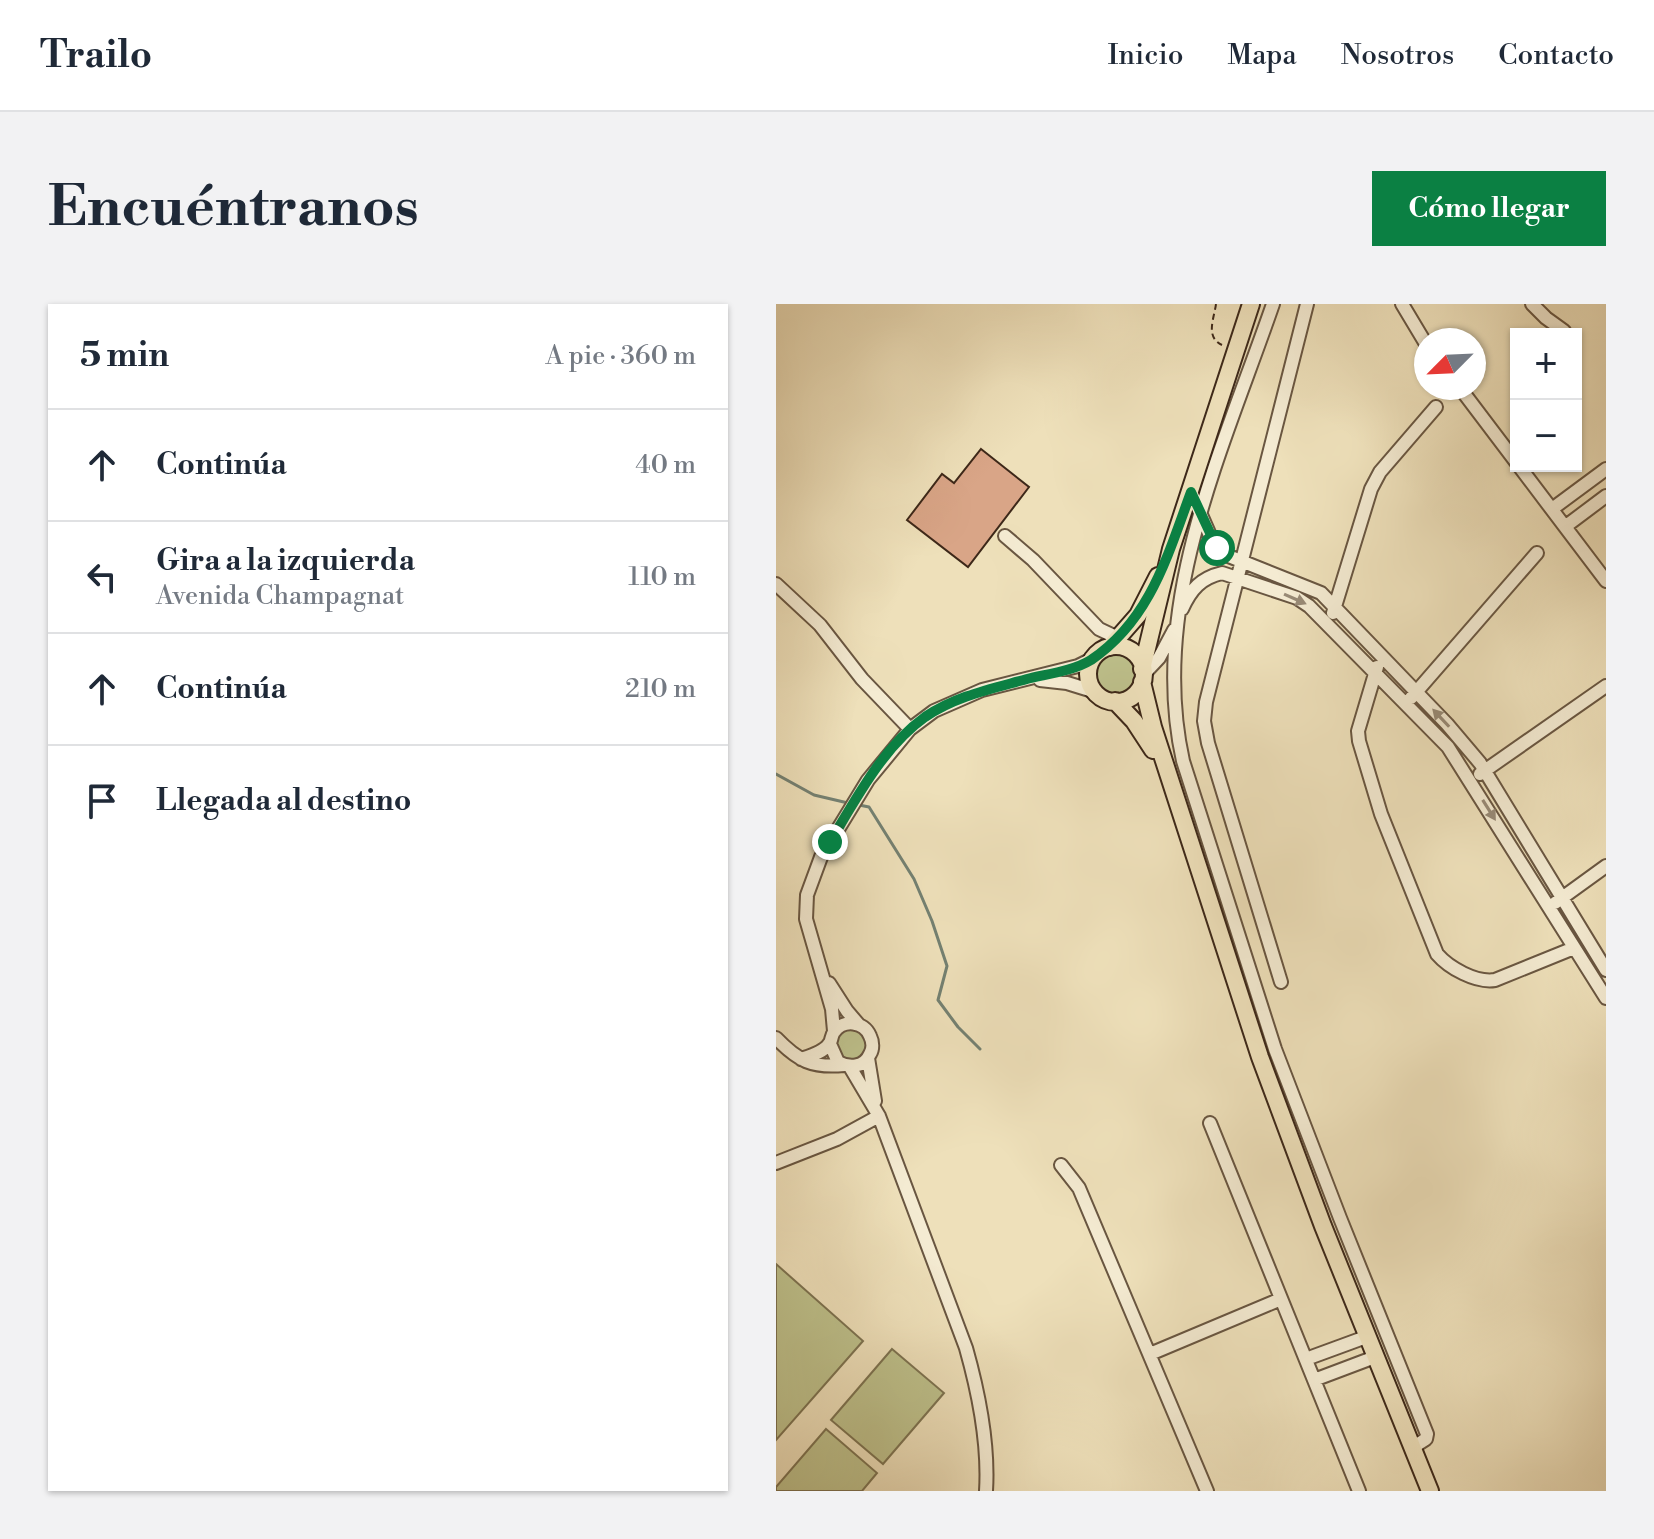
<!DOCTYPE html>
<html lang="es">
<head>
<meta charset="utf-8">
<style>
  body { margin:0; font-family:"Libre Bodoni",serif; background:#f2f2f3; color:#1f2937 }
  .controls { position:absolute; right:24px; top:24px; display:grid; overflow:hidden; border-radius:0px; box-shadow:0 2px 6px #0004 }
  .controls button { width:72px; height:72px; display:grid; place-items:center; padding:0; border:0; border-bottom:2px solid #e0e1e3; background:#fff; color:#1f2937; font:40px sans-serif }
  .compass { position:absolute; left:638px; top:24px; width:72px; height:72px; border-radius:50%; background:#fff; box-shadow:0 2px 6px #0004; rotate:246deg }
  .stop { position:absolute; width:24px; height:24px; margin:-18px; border:6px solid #0b8043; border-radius:50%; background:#fff }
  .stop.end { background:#0b8043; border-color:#fff; box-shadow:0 2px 8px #0008 }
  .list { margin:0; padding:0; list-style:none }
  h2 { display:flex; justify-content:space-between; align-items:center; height:104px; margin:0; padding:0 32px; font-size:34px }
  h2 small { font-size:26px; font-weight:400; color:#747a83 }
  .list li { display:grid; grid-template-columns:52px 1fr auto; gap:24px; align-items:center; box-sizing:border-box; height:112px; padding:0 32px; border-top:2px solid #e0e1e3 }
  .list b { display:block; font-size:30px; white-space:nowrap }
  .list p { margin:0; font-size:26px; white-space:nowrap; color:#747a83 }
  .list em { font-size:26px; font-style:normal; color:#747a83 }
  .icon { flex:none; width:44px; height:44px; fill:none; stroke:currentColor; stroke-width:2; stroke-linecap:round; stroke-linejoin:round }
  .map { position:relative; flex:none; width:830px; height:1187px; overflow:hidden; border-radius:0px }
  header { display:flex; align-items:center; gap:48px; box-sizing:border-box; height:112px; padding:0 40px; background:#fff; border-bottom:2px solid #e0e1e3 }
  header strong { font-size:38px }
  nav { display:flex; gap:44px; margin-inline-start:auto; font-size:28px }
  .intro { display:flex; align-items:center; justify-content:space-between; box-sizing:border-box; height:192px; padding:0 48px }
  h1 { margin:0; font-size:56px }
  .button { padding:20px 36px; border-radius:0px; background:#0b8043; color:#fff; font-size:28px; font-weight:700 }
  main { display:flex; gap:48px; padding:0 48px }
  aside { flex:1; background:#fff; border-radius:0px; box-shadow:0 2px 6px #0004 }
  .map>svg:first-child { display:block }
  .green { fill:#bec18c; stroke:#7e7452; stroke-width:2 }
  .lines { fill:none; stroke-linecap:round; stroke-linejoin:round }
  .stream { stroke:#748172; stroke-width:3 }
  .building { fill:#d9a587; stroke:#3d2819; stroke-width:2 }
  .minor-casing { stroke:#695641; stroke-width:16 }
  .major-casing { stroke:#3d2819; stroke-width:20 }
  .path { stroke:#3d2819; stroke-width:2; stroke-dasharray:6 4; stroke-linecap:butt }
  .minor { stroke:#f4ebd2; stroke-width:12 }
  .major { stroke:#eee0ba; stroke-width:16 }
  .oneway { fill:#988a76 }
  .route { stroke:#0b8043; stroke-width:10 }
</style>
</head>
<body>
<header>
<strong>Trailo</strong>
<nav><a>Inicio</a><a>Mapa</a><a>Nosotros</a><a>Contacto</a></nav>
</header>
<div class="intro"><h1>Encuéntranos</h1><a class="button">Cómo llegar</a></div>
<main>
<aside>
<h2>5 min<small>A pie · 360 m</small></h2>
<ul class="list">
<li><svg class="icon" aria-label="ahead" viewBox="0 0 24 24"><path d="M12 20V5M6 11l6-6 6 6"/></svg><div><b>Continúa</b></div><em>40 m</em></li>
<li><svg class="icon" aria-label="left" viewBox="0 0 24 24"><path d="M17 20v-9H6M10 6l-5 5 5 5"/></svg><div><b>Gira a la izquierda</b><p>Avenida Champagnat</p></div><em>110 m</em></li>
<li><svg class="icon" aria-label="ahead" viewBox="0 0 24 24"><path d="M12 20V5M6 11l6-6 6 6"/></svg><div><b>Continúa</b></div><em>210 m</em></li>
<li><svg class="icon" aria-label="arrive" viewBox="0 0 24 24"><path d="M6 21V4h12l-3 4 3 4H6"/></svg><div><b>Llegada al destino</b></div></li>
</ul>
</aside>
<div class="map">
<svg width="830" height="1187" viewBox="0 0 830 1187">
  <rect width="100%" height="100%" fill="#eee0ba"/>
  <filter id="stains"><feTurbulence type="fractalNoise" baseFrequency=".0025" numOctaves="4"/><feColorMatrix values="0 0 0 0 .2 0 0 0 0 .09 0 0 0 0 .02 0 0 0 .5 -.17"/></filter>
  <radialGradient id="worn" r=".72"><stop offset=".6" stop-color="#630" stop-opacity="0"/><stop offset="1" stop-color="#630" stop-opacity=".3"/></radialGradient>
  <path class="green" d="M319 370a20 20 0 1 1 40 0a20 20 0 1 1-40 0Z
    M 82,723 L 94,742 L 83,758 L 65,756 L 58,734 L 65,725 Z
    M 0,960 L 87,1037 L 0,1136 Z
    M 116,1045 L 168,1089 L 107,1160 L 55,1116 Z
    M 50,1125 L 101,1169 L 86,1187 L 0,1187 L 0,1183 Z"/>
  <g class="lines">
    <path class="stream" d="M 0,470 L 38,491 L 72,499
      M 83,501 L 93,503 L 138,575 L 156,617 L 171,662 L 162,696 L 182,723 L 204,745"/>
  </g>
  <path class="building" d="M 205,145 L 253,183 L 192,263 L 131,216 L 166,170 L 178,179 Z"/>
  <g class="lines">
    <defs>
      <path id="minor" d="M 497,0 C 447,145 372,301 407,457 L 499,745 L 564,914 L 651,1130 L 650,1135 L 636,1144
        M 626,0 L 650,40
        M 756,0 L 770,14 L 788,27
        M 684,84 L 740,158
        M 743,162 L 830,277
        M 415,188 L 436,236 L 450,251 L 545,289 L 671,420 L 704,459 L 830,666
        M 776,205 L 830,165
        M 790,222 L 830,192
        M 229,232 L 257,256 L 323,325 L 342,334
        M 0,280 L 44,321 L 86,375 L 134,425
        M 406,305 C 415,285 425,274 446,269 L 521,294 L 533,302 L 672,443 L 830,694
        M 557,309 L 595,185 L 604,168 L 660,103
        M 601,363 L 582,427 L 583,437 L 605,510 L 661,650 C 673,664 700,679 719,676 L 798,644
        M 367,371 L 383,354 L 398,326
        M 264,376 L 291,379 L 320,388
        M 635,394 L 761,249
        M 704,470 L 830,382
        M 779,599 L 830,562
        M 505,678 L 432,439 L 428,417 L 430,398 L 531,0
        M 53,679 L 71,707 L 83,721
        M 58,727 L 56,705 L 30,615 L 31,591 L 45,553 L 92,476 L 134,425 L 158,407 L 206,386 L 302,362 L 316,355
        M 0,734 C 22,757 36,764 68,761
        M 92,754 L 99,797
        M 25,755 C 34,752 48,748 53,740 C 56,737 55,732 58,728 C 67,715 88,717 94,732 C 97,738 97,745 94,750 C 88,764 73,764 62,758 L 54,740
        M 74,763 L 103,812 L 190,1044 C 203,1090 213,1139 210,1187
        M 434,819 L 583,1187
        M 0,859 L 61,835 L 103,812
        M 285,861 L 303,884 L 431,1187
        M 374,1050 L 505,995
        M 530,1055 L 590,1033
        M 538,1076 L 599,1053"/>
      <path id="major" d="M312 370a28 28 0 1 1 56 0a28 28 0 1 1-56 0Z
        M 334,343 L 362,311 L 382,272
        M 366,365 L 395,245 L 475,0
        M 366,378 L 377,423 L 484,753 L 547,922 L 654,1187
        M 339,397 L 358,417 L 377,446"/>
    </defs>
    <use href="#minor" class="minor-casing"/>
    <use href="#major" class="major-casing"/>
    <path class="path" d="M 440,0 C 438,15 429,33 446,41"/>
    <use href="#minor" class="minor"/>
    <use href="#major" class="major"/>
  </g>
  <defs><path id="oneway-solid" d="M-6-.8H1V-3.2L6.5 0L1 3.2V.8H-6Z" transform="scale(2)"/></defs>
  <g class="oneway">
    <use href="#oneway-solid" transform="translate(519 295) rotate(24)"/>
    <use href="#oneway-solid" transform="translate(665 414) rotate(-133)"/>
    <use href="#oneway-solid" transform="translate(713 506) rotate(58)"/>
  </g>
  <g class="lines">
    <path class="route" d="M 54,538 C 80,495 107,443 149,413 C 180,392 215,385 251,375 C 271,370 297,367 315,356 C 374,316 391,253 415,188 L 441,244"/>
  </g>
  <rect width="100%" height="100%" filter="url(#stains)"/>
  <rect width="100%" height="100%" fill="url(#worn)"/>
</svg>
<div class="controls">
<button>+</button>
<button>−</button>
</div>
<svg class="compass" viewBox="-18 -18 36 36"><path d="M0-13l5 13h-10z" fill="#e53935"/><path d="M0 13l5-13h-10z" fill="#747a83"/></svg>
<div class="stop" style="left:441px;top:244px"></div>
<div class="stop end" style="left:54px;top:538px"></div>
</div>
</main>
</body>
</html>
